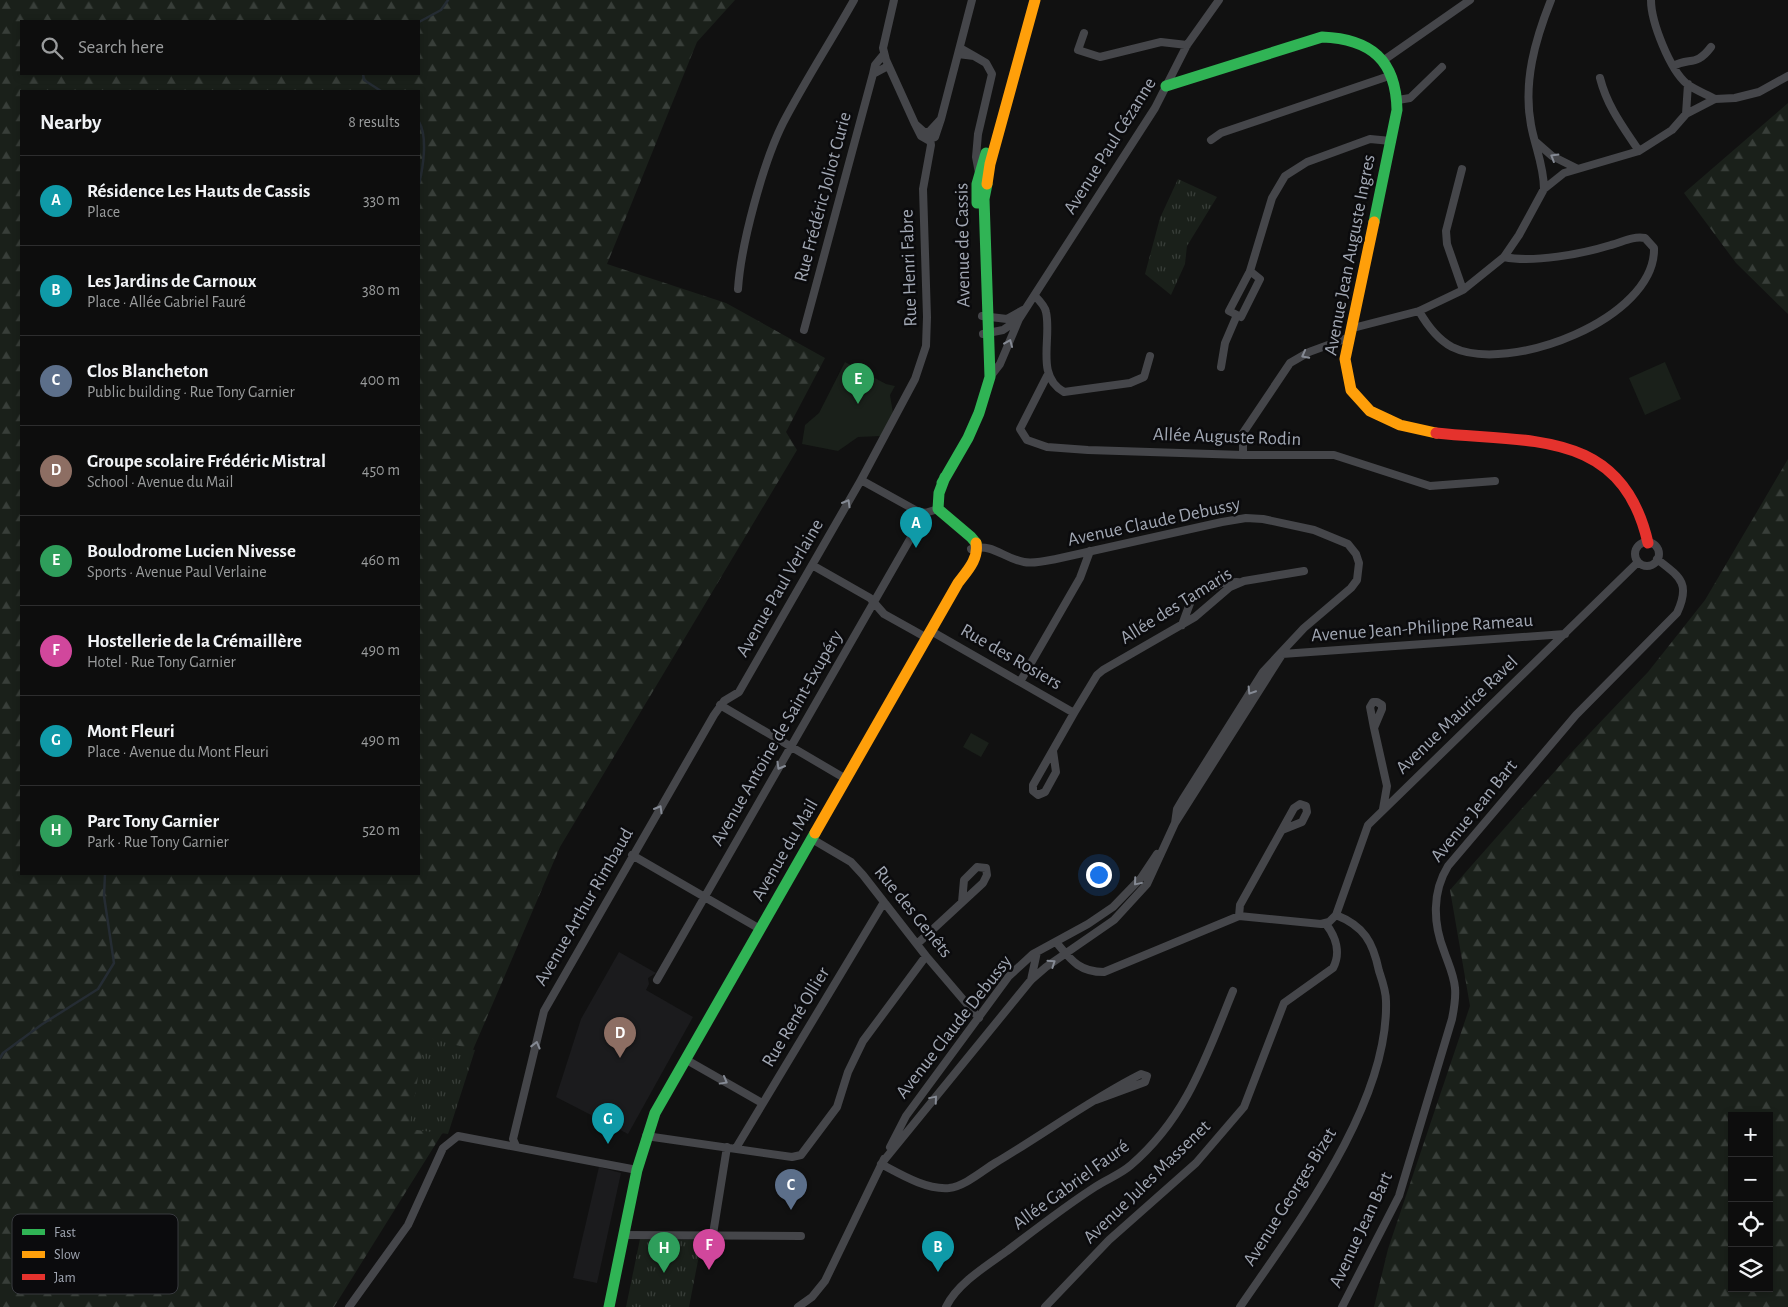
<!DOCTYPE html>
<html lang="en">
<head>
<meta charset="utf-8">
<style>
  body { margin:0; font-family:"Alegreya Sans",sans-serif; background:#161616; color:#f1f3f6 }
  .controls { position:absolute; right:15px; bottom:15px; display:grid; overflow:hidden; border-radius:0px; box-shadow:0 2px 8px #0003 }
  .controls button { width:45px; height:45px; display:grid; place-items:center; padding:0; border:0; border-bottom:1px solid #2d2d2e; background:#0d0d0d; color:#f1f3f6; font:25px sans-serif }
  .you { position:absolute; left:1098px; top:874px; width:18px; height:18px; margin:-12px; border:4px solid #fff; border-radius:50%; background:#1a73e8; box-shadow:0 0 0 8px #1a73e833 }
  .badge { display:grid; place-items:center; width:32px; height:32px; border-radius:50%; background:#7c3aed; color:#fff; font-size:16px; font-weight:700 }
  .pin { position:absolute; translate:-50% -41px; filter:drop-shadow(0 1px 2px #0008) }
  .pin::after { content:''; position:absolute; top:26px; width:18px; height:15px; background:inherit; clip-path:polygon(0 0,100% 0,50% 100%) }
  .list { margin:0; padding:0; list-style:none }
  h2 { display:flex; justify-content:space-between; align-items:center; height:65px; margin:0; padding:0 20px; font-size:21px }
  h2 small { font-size:16px; font-weight:400; color:#9a9c9d }
  .list li { display:grid; grid-template-columns:32px 1fr auto; gap:15px; align-items:center; box-sizing:border-box; height:90px; padding:0 20px; border-top:1px solid #2d2d2e }
  .list b { display:block; font-size:19px; white-space:nowrap }
  .list p { margin:0; font-size:16px; white-space:nowrap; color:#9a9c9d }
  .list em { font-size:16px; font-style:normal; color:#9a9c9d }
  .icon { flex:none; width:28px; height:28px; fill:none; stroke:currentColor; stroke-width:2; stroke-linecap:round; stroke-linejoin:round }
  .map { position:relative; flex:none; width:1788px; height:1307px; overflow:hidden }
  .search { position:absolute; background:#0d0d0d; box-shadow:0 2px 8px #0003; left:20px; top:20px; width:400px; height:55px; display:flex; align-items:center; gap:12px; box-sizing:border-box; padding:0 18px; border-radius:0px; color:#9a9c9d; font-size:19px }
  .panel { position:absolute; background:#0d0d0d; box-shadow:0 2px 8px #0003; left:20px; top:90px; width:400px; height:785px; border-radius:0px }
  .map>svg:first-child { display:block }
  .built { fill:#1b1b1d }
  .grass { fill:#1a201a }
  .forest { fill:url(#forest-firs); fill-rule:evenodd }
  .park { fill:url(#park-tufts) }
  .lines { fill:none; stroke-linecap:round; stroke-linejoin:round }
  .stream { stroke:#252c33; stroke-width:2.5 }
  .street { stroke:#45464a; stroke-width:8 }
  .fast { stroke:#30b455; stroke-width:11 }
  .slow { stroke:#ff9f0a; stroke-width:11 }
  .jam { stroke:#e5322d; stroke-width:11 }
  .oneway { stroke:#858a94 }
  .labels { text-anchor:middle; dominant-baseline:central; stroke-width:5; stroke-linejoin:round; paint-order:stroke }
  .street-label { font-size:19px; fill:#a1a7b3; stroke:#0b0b0d }
  .key { fill:#0b0b0d; stroke:#383a3f; stroke-width:1 }
  .key-label { font-size:14px; fill:#a1a7b3 }
</style>
</head>
<body>
<div class="map">
<svg width="1788" height="1307" viewBox="0 0 1788 1307">
  <defs>
    <pattern id="forest-firs" width="22" height="20" patternUnits="userSpaceOnUse" patternTransform="scale(1.25)"><rect width="22" height="20" fill="#1a201a"/><path d="M5 1l3.5 6h-7zM16 11l3.5 6h-7z" fill="#383e39"/></pattern>
    <pattern id="park-tufts" width="24" height="20" patternUnits="userSpaceOnUse" patternTransform="scale(1.25)"><rect width="24" height="20" fill="#1a201a"/><path d="M3 7l-1-3M5 7V3M7 7l1-3M15 17l-1-3M17 17v-4M19 17l1-3" fill="none" stroke="#383e39"/></pattern>
  </defs>
  <rect width="100%" height="100%" fill="#111"/>
  <path class="built" d="M 619,952 L 656,973 L 648,978 L 649,984 L 646,990 L 693,1017 L 628,1134 L 556,1097 L 581,1019 Z
    M 599,1167 L 621,1173 L 597,1283 L 573,1278 Z"/>
  <path class="grass" d="M 845,362 L 886,384 L 895,386 L 890,395 L 893,413 L 881,436 L 858,437 L 838,451 L 802,444 L 805,425 L 819,413 Z
    M 1665,362 L 1681,399 L 1645,415 L 1629,378 Z
    M 971,733 L 989,743 L 981,757 L 963,747 Z"/>
  <path class="forest" d="M 0,0 L 735,0 L 697,42 L 607,264 L 726,303 L 825,358 L 786,432 L 797,450 L 560,847 L 460,1080 L 445,1129 L 334,1307 L 0,1307 ZM 21,21 L 419,21 L 419,74 L 21,74 ZM 21,91 L 419,91 L 419,874 L 21,874 Z
    M 1788,103 L 1788,314 L 1736,263 L 1684,193 Z
    M 1788,459 L 1788,1307 L 1374,1307 L 1388,1249 L 1470,1006 L 1450,890 L 1570,754 L 1648,672 L 1705,600 ZM 1732,1116 L 1769,1116 L 1769,1288 L 1732,1288 Z"/>
  <path class="park" d="M 1178,179 L 1217,197 L 1187,246 L 1185,264 L 1171,295 L 1145,274 L 1160,218 Z
    M 425,1037 L 475,1050 L 448,1134 L 409,1129 Z
    M 640,1239 L 702,1240 L 689,1307 L 626,1307 Z"/>
  <g class="lines">
    <path class="stream" d="M 419,22 L 441,10 L 448,0
      M 363,74 L 364,80 L 381,91
      M 419,122 C 428,137 423,168 419,184
      M 0,1058 L 3,1053 L 41,1025 L 98,989 L 114,963 L 104,896 L 105,874"/>
    <path class="street" d="M 894,0 L 883,48 L 886,60 L 915,124
      M 1651,0 C 1651,22 1670,70 1687,84 C 1695,90 1706,94 1715,99
      M 1084,33 L 1078,50 L 1100,57 L 1161,42 L 1187,45
      M 884,54 L 875,65 L 873,74 L 888,66
      M 958,54 L 974,56 L 960,48
      M 974,56 L 986,63 L 992,74 L 978,134 L 976,157 L 979,173
      M 1384,60 L 1470,0
      M 1673,66 C 1690,57 1696,67 1711,47
      M 1600,78 C 1607,106 1623,127 1639,151
      M 1398,100 L 1410,98 L 1442,67
      M 1686,114 L 1688,84
      M 941,119 L 972,0
      M 941,119 L 935,137 L 928,140 L 921,136 L 915,124 L 924,132 L 929,132 Z
      M 929,132 L 931,145 L 923,189 L 927,317 L 926,346 L 915,379 L 861,480 L 917,511 L 925,513 L 938,509
      M 1211,140 L 1221,133 L 1392,75
      M 1536,142 L 1552,156 L 1576,168
      M 1462,169 L 1446,231 L 1447,244 L 1463,290
      M 1544,189 C 1544,166 1535,147 1531,125 C 1523,82 1535,40 1551,0
      M 738,289 C 741,244 763,163 783,123 C 805,81 831,41 854,0
      M 1035,296 C 1039,300 1045,306 1046,312 C 1052,339 1035,376 1064,392 L 1130,383 L 1144,377 L 1150,356
      M 1419,311 C 1427,325 1437,339 1452,347 C 1508,375 1656,319 1654,248 L 1645,238 C 1632,236 1623,242 1611,245 C 1582,254 1533,263 1504,257
      M 1237,315 L 1241,317 L 1260,279 L 1250,271
      M 982,316 L 1007,319 L 1023,310
      M 1353,328 L 1419,311 L 1463,290 L 1504,257 L 1519,235 L 1544,189 L 1564,173 L 1639,151 L 1672,130 L 1686,114 L 1715,99 L 1735,98 L 1759,92 L 1788,76
      M 804,330 L 873,74
      M 983,334 L 1003,330 L 1019,319
      M 1221,367 L 1225,343 L 1237,315 L 1229,311 L 1250,271 L 1272,198 L 1285,176 L 1307,162 L 1370,139 L 1391,141
      M 1047,376 L 1020,429 L 1027,440 L 1047,447 L 1088,450 L 1243,455 L 1334,455 L 1430,486 L 1495,481
      M 990,377 L 1000,364 L 1019,319 L 1155,108 L 1187,45 L 1219,0
      M 1243,455 L 1243,433 L 1290,363 L 1309,352 L 1350,337
      M1635 554a12 12 0 1 1 24 0a12 12 0 1 1-24 0Z
      M 971,549 C 994,543 1002,558 1024,562 C 1033,564 1046,561 1056,559 L 1222,522 L 1246,518 L 1263,519 L 1314,530 L 1348,544 L 1356,554 L 1359,563 L 1357,580 L 1351,588 L 1304,628 L 1263,672 L 1183,799 L 1177,809 L 1175,823
      M 812,565 L 870,598 L 884,614 L 927,638
      M 1182,625 L 1192,598 L 1222,583 L 1237,582
      M 931,631 L 1074,713
      M 1282,654 L 1565,634
      M 1020,682 L 1080,578 L 1090,551
      M 720,705 L 846,779
      M 1374,728 L 1370,707 L 1373,702 L 1377,702 L 1382,705 L 1382,709 L 1374,728 L 1387,786 L 1383,809
      M 1053,751 L 1056,772 L 1045,792 L 1038,795 L 1033,791 L 1033,785 L 1074,713 L 1097,675 L 1103,670 L 1195,617 L 1230,587 L 1244,581 L 1304,571
      M 812,839 L 851,862 L 863,875 L 926,956 L 979,1018
      M 632,855 L 760,929
      M 1239,916 L 1240,905 L 1294,808 L 1300,804 L 1306,806 L 1307,812 L 1302,822 L 1282,830
      M 1056,942 C 1071,960 1079,972 1104,972 L 1239,916 L 1321,924 L 1329,922 L 1336,915 L 1368,825 L 1638,562
      M 917,944 L 983,883 L 987,875 L 986,868 L 977,867 L 964,880 L 962,902
      M 657,980 L 925,513
      M 1031,980 L 1037,952
      M 685,1059 L 762,1103
      M 646,1136 L 792,1157 L 801,1155 L 837,1107 L 848,1072 L 863,1041 L 926,956
      M 516,1146 L 513,1139 L 544,1011 L 714,715 L 724,701 L 739,692 L 861,480
      M 890,1147 L 906,1116 L 1009,976 L 1033,954 L 1088,924 L 1113,907 L 1141,878 L 1157,854
      M 736,1148 L 884,902
      M 881,1164 L 1031,980 L 1046,967 L 1114,920 L 1147,884 L 1175,823 L 1281,656
      M 881,1164 C 900,1174 926,1190 949,1188 C 965,1186 982,1171 995,1163 C 1044,1134 1091,1099 1141,1074 L 1147,1076 L 1145,1082 L 1096,1100
      M 713,1234 L 727,1147
      M 623,1235 L 801,1236
      M 349,1307 L 408,1225 L 443,1148 L 458,1136 L 637,1170
      M 798,1307 L 812,1297 L 825,1281 L 884,1159
      M 946,1307 C 957,1284 986,1266 1007,1251 C 1036,1229 1064,1207 1095,1187 C 1107,1179 1121,1174 1131,1165 C 1187,1117 1206,1057 1233,991
      M 1045,1307 L 1109,1240 L 1196,1163 L 1244,1107 L 1284,1003 L 1333,968 C 1341,953 1336,937 1326,924
      M 1240,1307 C 1296,1225 1389,1104 1386,1001 C 1386,991 1382,980 1379,971 C 1373,942 1364,926 1336,915
      M 1342,1307 L 1399,1196 L 1452,1019 C 1454,1009 1456,998 1455,988 C 1454,975 1448,963 1444,951 C 1433,923 1432,892 1448,866 L 1576,715 L 1677,613 C 1691,583 1680,577 1657,559"/>
    <path class="fast" d="M 1166,86 L 1322,37 C 1371,39 1396,60 1397,110 L 1374,222
      M 977,203 L 977,184 L 986,153
      M 945,477 L 939,493 L 938,509 L 971,537 L 976,543
      M 942,483 L 968,438 L 979,413 L 990,377 L 984,199 L 987,184
      M 609,1307 L 637,1170 L 655,1113 L 815,833"/>
    <path class="slow" d="M 987,184 L 990,164 L 1035,0
      M 1374,222 L 1345,359 L 1351,390 L 1370,411 L 1400,425 L 1436,433
      M 815,833 L 958,583 C 967,571 979,559 976,543"/>
    <path class="jam" d="M 1436,433 C 1529,443 1622,428 1648,543"/>
  </g>
  <defs><path id="oneway-chevron" d="M-2-3.5L2.5 0L-2 3.5" fill="none" stroke-width="1.6" stroke-linecap="round" stroke-linejoin="round" transform="scale(1.25)"/></defs>
  <g class="oneway">
    <use href="#oneway-chevron" transform="translate(1554 157) rotate(-149)"/>
    <use href="#oneway-chevron" transform="translate(1009 343) rotate(-67)"/>
    <use href="#oneway-chevron" transform="translate(1305 355) rotate(152)"/>
    <use href="#oneway-chevron" transform="translate(847 503) rotate(-60)"/>
    <use href="#oneway-chevron" transform="translate(1251 691) rotate(122)"/>
    <use href="#oneway-chevron" transform="translate(780 766) rotate(120)"/>
    <use href="#oneway-chevron" transform="translate(659 809) rotate(-60)"/>
    <use href="#oneway-chevron" transform="translate(1137 882) rotate(130)"/>
    <use href="#oneway-chevron" transform="translate(1052 963) rotate(-34)"/>
    <use href="#oneway-chevron" transform="translate(536 1045) rotate(-76)"/>
    <use href="#oneway-chevron" transform="translate(724 1081) rotate(29)"/>
    <use href="#oneway-chevron" transform="translate(934 1099) rotate(-50)"/>
  </g>
  <g class="labels">
    <g class="street-label">
      <text transform="translate(1110 146) rotate(-58)">Avenue Paul Cézanne</text>
      <text transform="translate(823 197) rotate(-75)">Rue Frédéric Joliot Curie</text>
      <text transform="translate(963 245) rotate(-91)">Avenue de Cassis</text>
      <text transform="translate(1350 255) rotate(-79)">Avenue Jean Auguste Ingres</text>
      <text transform="translate(909 268) rotate(-92)">Rue Henri Fabre</text>
      <text transform="translate(1227 437) rotate(2)">Allée Auguste Rodin</text>
      <text transform="translate(1154 522) rotate(-12)">Avenue Claude Debussy</text>
      <text transform="translate(780 588) rotate(-60)">Avenue Paul Verlaine</text>
      <text transform="translate(1176 606) rotate(-32)">Allée des Tamaris</text>
      <text transform="translate(1422 628) rotate(-4)">Avenue Jean-Philippe Rameau</text>
      <text transform="translate(1011 657) rotate(30)">Rue des Rosiers</text>
      <text transform="translate(1457 715) rotate(-44)">Avenue Maurice Ravel</text>
      <text transform="translate(777 738) rotate(-60)">Avenue Antoine de Saint-Exupéry</text>
      <text transform="translate(1474 811) rotate(-51)">Avenue Jean Bart</text>
      <text transform="translate(785 850) rotate(-60)">Avenue du Mail</text>
      <text transform="translate(584 907) rotate(-60)">Avenue Arthur Rimbaud</text>
      <text transform="translate(913 912) rotate(51)">Rue des Genêts</text>
      <text transform="translate(796 1017) rotate(-59)">Rue René Ollier</text>
      <text transform="translate(954 1027) rotate(-52)">Avenue Claude Debussy</text>
      <text transform="translate(1147 1182) rotate(-44)">Avenue Jules Massenet</text>
      <text transform="translate(1071 1185) rotate(-36)">Allée Gabriel Fauré</text>
      <text transform="translate(1290 1197) rotate(-58)">Avenue Georges Bizet</text>
      <text transform="translate(1361 1230) rotate(-65)">Avenue Jean Bart</text>
    </g>
  </g>
  <rect x="12" y="1214" width="166" height="80" rx="8" class="key"/>
  <rect x="22" y="1229" width="23" height="6" fill="#30b455"/>
  <rect x="22" y="1251" width="23" height="7" fill="#ff9f0a"/>
  <rect x="22" y="1274" width="23" height="6" fill="#e5322d"/>
  <g class="key-label">
    <text x="54" y="1237">Fast</text>
    <text x="54" y="1259">Slow</text>
    <text x="54" y="1282">Jam</text>
  </g>
</svg>
<div class="controls">
<button>+</button>
<button>−</button>
<button><svg class="icon" aria-label="locate" viewBox="0 0 24 24"><circle cx="12" cy="12" r="6"/><path d="M12 2v4M12 18v4M2 12h4M18 12h4"/></svg></button>
<button><svg class="icon" aria-label="layers" viewBox="0 0 24 24"><path d="M12 4l9 5-9 5-9-5zM3 14l9 5 9-5"/></svg></button>
</div>
<div class="you"></div>
<div class="pin badge" style="left:916px;top:548px;background:#0f9aa8">A</div>
<div class="pin badge" style="left:938px;top:1272px;background:#0f9aa8">B</div>
<div class="pin badge" style="left:791px;top:1210px;background:#5c6f8a">C</div>
<div class="pin badge" style="left:620px;top:1058px;background:#8d6e63">D</div>
<div class="pin badge" style="left:858px;top:404px;background:#2e9e5b">E</div>
<div class="pin badge" style="left:709px;top:1270px;background:#d1479c">F</div>
<div class="pin badge" style="left:608px;top:1144px;background:#0f9aa8">G</div>
<div class="pin badge" style="left:664px;top:1273px;background:#2e9e5b">H</div>
<div class="search"><svg class="icon" aria-label="search" viewBox="0 0 24 24"><circle cx="10" cy="10" r="6"/><path d="M15 15l6 6"/></svg>Search here</div>
<section class="panel">
<h2>Nearby<small>8 results</small></h2>
<ul class="list">
<li><span class="badge" style="background:#0f9aa8">A</span><div><b>Résidence Les Hauts de Cassis</b><p>Place</p></div><em>330 m</em></li>
<li><span class="badge" style="background:#0f9aa8">B</span><div><b>Les Jardins de Carnoux</b><p>Place · Allée Gabriel Fauré</p></div><em>380 m</em></li>
<li><span class="badge" style="background:#5c6f8a">C</span><div><b>Clos Blancheton</b><p>Public building · Rue Tony Garnier</p></div><em>400 m</em></li>
<li><span class="badge" style="background:#8d6e63">D</span><div><b>Groupe scolaire Frédéric Mistral</b><p>School · Avenue du Mail</p></div><em>450 m</em></li>
<li><span class="badge" style="background:#2e9e5b">E</span><div><b>Boulodrome Lucien Nivesse</b><p>Sports · Avenue Paul Verlaine</p></div><em>460 m</em></li>
<li><span class="badge" style="background:#d1479c">F</span><div><b>Hostellerie de la Crémaillère</b><p>Hotel · Rue Tony Garnier</p></div><em>490 m</em></li>
<li><span class="badge" style="background:#0f9aa8">G</span><div><b>Mont Fleuri</b><p>Place · Avenue du Mont Fleuri</p></div><em>490 m</em></li>
<li><span class="badge" style="background:#2e9e5b">H</span><div><b>Parc Tony Garnier</b><p>Park · Rue Tony Garnier</p></div><em>520 m</em></li>
</ul>
</section>
</div>
</body>
</html>
